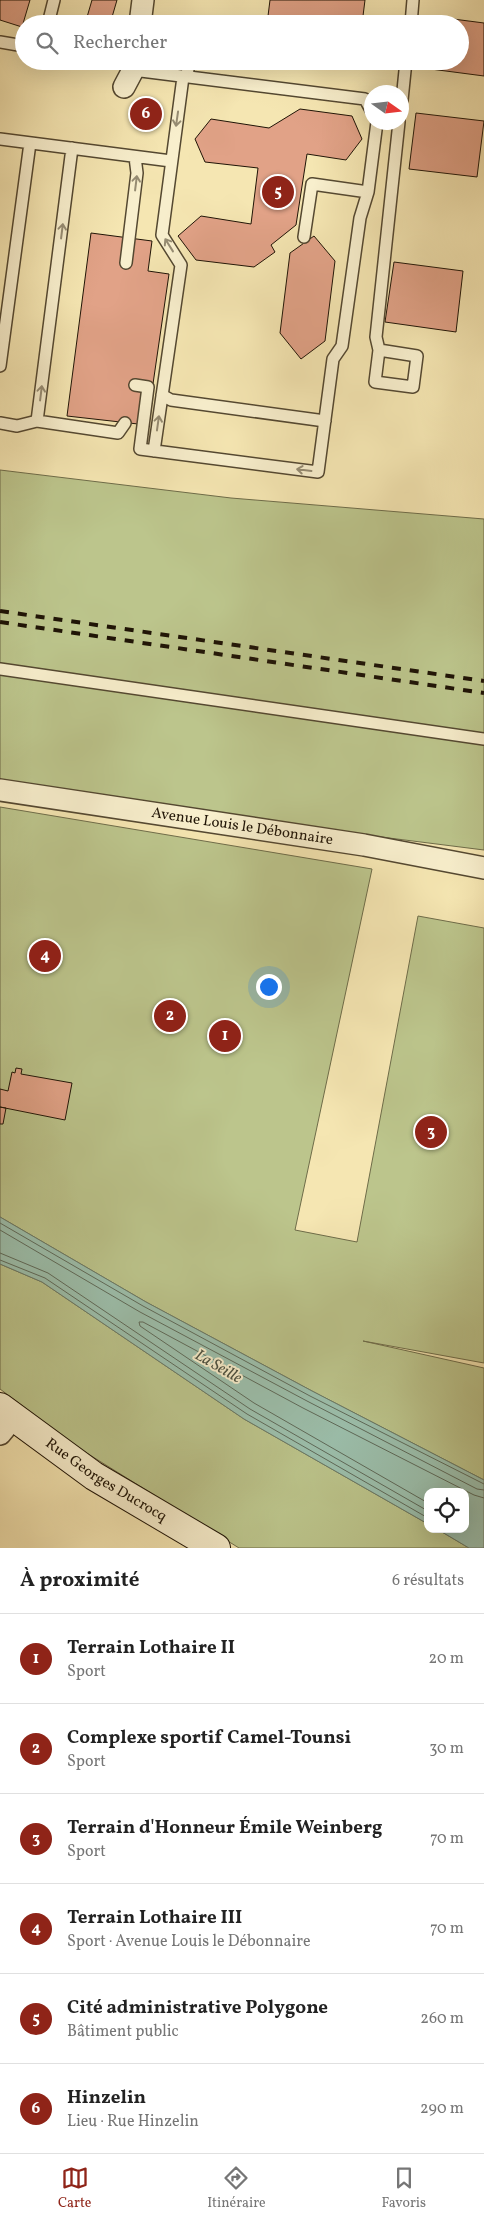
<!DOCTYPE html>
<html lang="fr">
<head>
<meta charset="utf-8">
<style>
  body { margin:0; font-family:Vollkorn,serif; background:#f6f6f6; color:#222 }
  .controls { position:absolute; right:15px; bottom:15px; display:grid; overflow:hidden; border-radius:10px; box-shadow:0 5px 20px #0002 }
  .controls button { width:45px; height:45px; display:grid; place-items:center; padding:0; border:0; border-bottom:1px solid #e0e0e0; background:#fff; color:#222; font:25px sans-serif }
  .compass { position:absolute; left:364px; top:85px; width:45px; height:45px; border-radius:50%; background:#fff; box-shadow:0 5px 20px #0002; rotate:104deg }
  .you { position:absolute; left:268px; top:986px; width:18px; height:18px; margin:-12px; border:4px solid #fff; border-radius:50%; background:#1a73e8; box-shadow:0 0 0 8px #1a73e833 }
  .badge { display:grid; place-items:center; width:32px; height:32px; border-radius:50%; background:#8f2418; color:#fff; font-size:16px; font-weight:700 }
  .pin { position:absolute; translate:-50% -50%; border:2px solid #fff; box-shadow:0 1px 5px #0006 }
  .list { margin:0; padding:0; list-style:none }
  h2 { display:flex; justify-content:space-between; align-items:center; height:65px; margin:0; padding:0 20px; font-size:21px }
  h2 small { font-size:16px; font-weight:400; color:#767676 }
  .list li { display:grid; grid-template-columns:32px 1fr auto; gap:15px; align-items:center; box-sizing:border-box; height:90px; padding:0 20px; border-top:1px solid #e0e0e0 }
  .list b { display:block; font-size:19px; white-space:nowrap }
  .list p { margin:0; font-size:16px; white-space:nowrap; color:#767676 }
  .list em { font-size:16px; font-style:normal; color:#767676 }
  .icon { flex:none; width:28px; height:28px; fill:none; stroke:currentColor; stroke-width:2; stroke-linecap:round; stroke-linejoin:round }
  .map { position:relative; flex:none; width:484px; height:1548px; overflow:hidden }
  .search { position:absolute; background:#fff; box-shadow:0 5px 20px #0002; left:15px; right:15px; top:15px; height:55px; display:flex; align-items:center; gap:12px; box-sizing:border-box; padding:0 18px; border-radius:28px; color:#767676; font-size:19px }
  .sheet { height:605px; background:#fff }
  nav { display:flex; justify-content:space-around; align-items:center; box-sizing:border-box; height:70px; border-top:1px solid #e0e0e0; background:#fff; font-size:14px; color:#767676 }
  nav a { display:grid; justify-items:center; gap:2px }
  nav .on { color:#8f2418 }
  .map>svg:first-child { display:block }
  .green { fill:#bcc58c; stroke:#6e6c49 }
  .water { fill:#9cc0ad; stroke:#6a7b6a }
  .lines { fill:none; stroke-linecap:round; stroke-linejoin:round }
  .shore { stroke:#5e6a5a; stroke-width:1 }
  .building { fill:#e1a287; stroke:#1f1406 }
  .lane-casing { stroke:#544831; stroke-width:14 }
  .street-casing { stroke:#544831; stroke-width:24 }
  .secondary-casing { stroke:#1f1406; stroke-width:30 }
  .lane { stroke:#f8efcd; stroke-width:11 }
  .street { stroke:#f8efcd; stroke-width:21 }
  .secondary { stroke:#f8efcd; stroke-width:28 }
  .rail { stroke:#1f1406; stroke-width:4; stroke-dasharray:9 9; stroke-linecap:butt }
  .oneway { stroke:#968c73 }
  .labels { text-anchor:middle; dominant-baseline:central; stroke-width:4; stroke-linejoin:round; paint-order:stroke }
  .street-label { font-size:15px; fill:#1f1406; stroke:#f8efcd }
  .water-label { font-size:16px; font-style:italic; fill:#4b5040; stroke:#f8efcd }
</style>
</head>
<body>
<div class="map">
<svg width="484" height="1548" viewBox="0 0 484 1548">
  <rect width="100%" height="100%" fill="#f5e6b2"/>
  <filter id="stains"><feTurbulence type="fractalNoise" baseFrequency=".004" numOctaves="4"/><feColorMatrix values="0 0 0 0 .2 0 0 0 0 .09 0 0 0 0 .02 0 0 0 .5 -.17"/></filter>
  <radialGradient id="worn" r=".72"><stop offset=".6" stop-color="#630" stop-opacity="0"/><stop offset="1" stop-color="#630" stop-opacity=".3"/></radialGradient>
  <path class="green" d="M 0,470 L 231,498 L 484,519 L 484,850 L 302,827 L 0,781 Z
    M 0,807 L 372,869 L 295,1230 L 357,1242 L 418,916 L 484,928 L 484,1363 L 363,1341 L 484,1368 L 484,1480 L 312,1391 L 146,1302 L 0,1217 Z
    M 0,1264 L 42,1282 L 244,1419 L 428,1524 L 428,1529 L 437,1529 L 469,1548 L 239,1548 L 77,1447 L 0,1389 Z"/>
  <path class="water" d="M 0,1217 L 146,1302 L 312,1391 L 484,1480 L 484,1548 L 469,1548 L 437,1529 L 465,1529 L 465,1492 L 428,1492 L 428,1524 L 244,1419 L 42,1282 L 0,1264 Z"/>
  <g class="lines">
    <path class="shore" d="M 0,1223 L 143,1306 L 310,1396 L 484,1484
      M 0,1230 L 140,1312 L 307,1401 L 477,1489 L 484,1490
      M 0,1253 L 48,1273 L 250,1409 L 428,1511
      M 0,1260 L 45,1278 L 247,1414 L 428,1518
      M 428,1503 L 254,1403 L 140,1326 L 139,1322 L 143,1322 L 303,1408 L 474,1495 L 484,1498"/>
  </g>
  <path class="building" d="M 0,0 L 30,0 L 22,27 L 0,20 Z
    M 92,0 L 117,0 L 110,24 L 85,24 Z
    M 270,0 L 365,0 L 362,24 L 267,24 Z
    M 430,16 L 484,23 L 484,76 L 423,68 L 424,61 L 460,61 L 460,24 L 429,24 Z
    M 312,61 L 358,61 L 357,67 Z
    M 144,105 L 151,106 L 149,124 L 141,123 Z
    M 300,109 L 352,116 L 362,139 L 346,160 L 307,154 L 296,225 L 271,245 L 275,252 L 254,267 L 196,260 L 178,236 L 201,216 L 251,224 L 258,168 L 205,162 L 195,139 L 211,119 L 269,128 Z
    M 416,113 L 484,121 L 477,177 L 409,169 Z
    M 91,233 L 152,241 L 148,271 L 169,274 L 147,425 L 67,416 Z
    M 314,236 L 335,261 L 325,341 L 301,359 L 280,333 L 290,253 Z
    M 394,262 L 463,271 L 456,332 L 385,322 Z
    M 16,1068 L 22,1069 L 21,1074 L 72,1083 L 65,1120 L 0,1107 L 0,1089 L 8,1091 L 12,1072 L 15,1073 Z
    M 0,1107 L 6,1108 L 3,1124 L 0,1124 Z"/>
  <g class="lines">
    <defs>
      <path id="lane" d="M 48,24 L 54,0
        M 411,24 L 413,0
        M 0,42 L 24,46
        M 133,70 L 365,99 L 372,112
        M 187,77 L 189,61
        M 402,100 L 406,61
        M 0,139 L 171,161
        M 304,237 L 312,184 L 368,192
        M 126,263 L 137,173 L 135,157
        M 379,350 L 376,337 L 399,122
        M 379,350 L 417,356 L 413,387 L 375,382 Z
        M 0,366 L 30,143
        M 135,385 L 148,387 L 140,449 L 318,472 L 333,359 L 342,346 L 360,218 L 368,192 L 377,122
        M 162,395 L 171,400 L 325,421
        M 37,421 L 118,433 L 125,423
        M 0,423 L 17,426 L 37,421 L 72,148
        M 154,451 L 181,265 L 162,235 L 183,77
        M 0,669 L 484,739"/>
      <g id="street">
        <path d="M 140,24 L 143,0"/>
        <path d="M 124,87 L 133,70 L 135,61"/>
        <path id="s1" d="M 0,790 L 364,845 L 484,868"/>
        <path d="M 0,1434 L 14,1417"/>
      </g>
      <g id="secondary">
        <path id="s2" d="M 0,1407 L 94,1476 L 216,1548"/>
      </g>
    </defs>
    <use href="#lane" class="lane-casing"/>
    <use href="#street" class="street-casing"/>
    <use href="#secondary" class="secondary-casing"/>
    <use href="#lane" class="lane"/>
    <use href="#street" class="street"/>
    <use href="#secondary" class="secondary"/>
    <path class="rail" d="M 0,611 L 484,681
      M 0,622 L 484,693"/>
  </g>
  <defs><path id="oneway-shaft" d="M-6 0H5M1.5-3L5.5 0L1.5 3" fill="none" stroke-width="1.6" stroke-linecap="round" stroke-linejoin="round" transform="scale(1.25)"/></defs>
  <g class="oneway">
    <use href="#oneway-shaft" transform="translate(177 119) rotate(98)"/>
    <use href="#oneway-shaft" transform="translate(136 183) rotate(-83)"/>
    <use href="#oneway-shaft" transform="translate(62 231) rotate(-83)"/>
    <use href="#oneway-shaft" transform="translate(169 245) rotate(-122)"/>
    <use href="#oneway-shaft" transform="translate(41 393) rotate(-83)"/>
    <use href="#oneway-shaft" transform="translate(158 423) rotate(-82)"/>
    <use href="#oneway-shaft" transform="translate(304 470) rotate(-173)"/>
  </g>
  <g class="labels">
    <g class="street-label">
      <text stroke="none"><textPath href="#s1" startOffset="245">Avenue Louis le Débonnaire</textPath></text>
      <text stroke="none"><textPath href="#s2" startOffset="129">Rue Georges Ducrocq</textPath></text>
    </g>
    <g class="water-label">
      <text transform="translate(218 1367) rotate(30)">La Seille</text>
    </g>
  </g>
  <rect width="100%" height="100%" filter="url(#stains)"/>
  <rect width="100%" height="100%" fill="url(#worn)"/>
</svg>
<div class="controls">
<button><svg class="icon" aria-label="locate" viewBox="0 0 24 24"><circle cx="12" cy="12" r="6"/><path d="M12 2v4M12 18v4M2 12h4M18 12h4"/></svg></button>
</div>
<svg class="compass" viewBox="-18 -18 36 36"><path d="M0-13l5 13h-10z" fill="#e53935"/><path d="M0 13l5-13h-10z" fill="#767676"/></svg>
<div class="you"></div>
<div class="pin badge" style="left:225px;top:1036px">1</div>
<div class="pin badge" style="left:170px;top:1016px">2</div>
<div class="pin badge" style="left:431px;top:1132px">3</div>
<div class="pin badge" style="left:45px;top:956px">4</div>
<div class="pin badge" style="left:278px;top:192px">5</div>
<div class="pin badge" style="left:146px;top:114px">6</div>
<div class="search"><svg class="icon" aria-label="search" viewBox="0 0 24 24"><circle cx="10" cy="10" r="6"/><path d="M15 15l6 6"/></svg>Rechercher</div>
</div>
<section class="sheet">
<h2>À proximité<small>6 résultats</small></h2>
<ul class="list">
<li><span class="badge">1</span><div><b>Terrain Lothaire II</b><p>Sport</p></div><em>20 m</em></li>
<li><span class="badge">2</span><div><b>Complexe sportif Camel-Tounsi</b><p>Sport</p></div><em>30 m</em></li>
<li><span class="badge">3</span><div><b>Terrain d'Honneur Émile Weinberg</b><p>Sport</p></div><em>70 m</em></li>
<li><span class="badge">4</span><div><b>Terrain Lothaire III</b><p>Sport · Avenue Louis le Débonnaire</p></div><em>70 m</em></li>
<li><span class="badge">5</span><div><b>Cité administrative Polygone</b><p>Bâtiment public</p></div><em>260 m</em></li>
<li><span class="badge">6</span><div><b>Hinzelin</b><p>Lieu · Rue Hinzelin</p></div><em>290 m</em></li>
</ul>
</section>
<nav>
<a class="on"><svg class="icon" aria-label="map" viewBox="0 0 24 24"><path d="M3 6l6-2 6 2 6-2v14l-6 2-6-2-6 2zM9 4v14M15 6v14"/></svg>Carte</a>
<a><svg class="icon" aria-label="directions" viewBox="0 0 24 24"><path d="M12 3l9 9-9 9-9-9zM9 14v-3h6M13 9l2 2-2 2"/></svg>Itinéraire</a>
<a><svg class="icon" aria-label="saved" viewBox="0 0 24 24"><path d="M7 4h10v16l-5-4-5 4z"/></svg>Favoris</a>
</nav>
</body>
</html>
